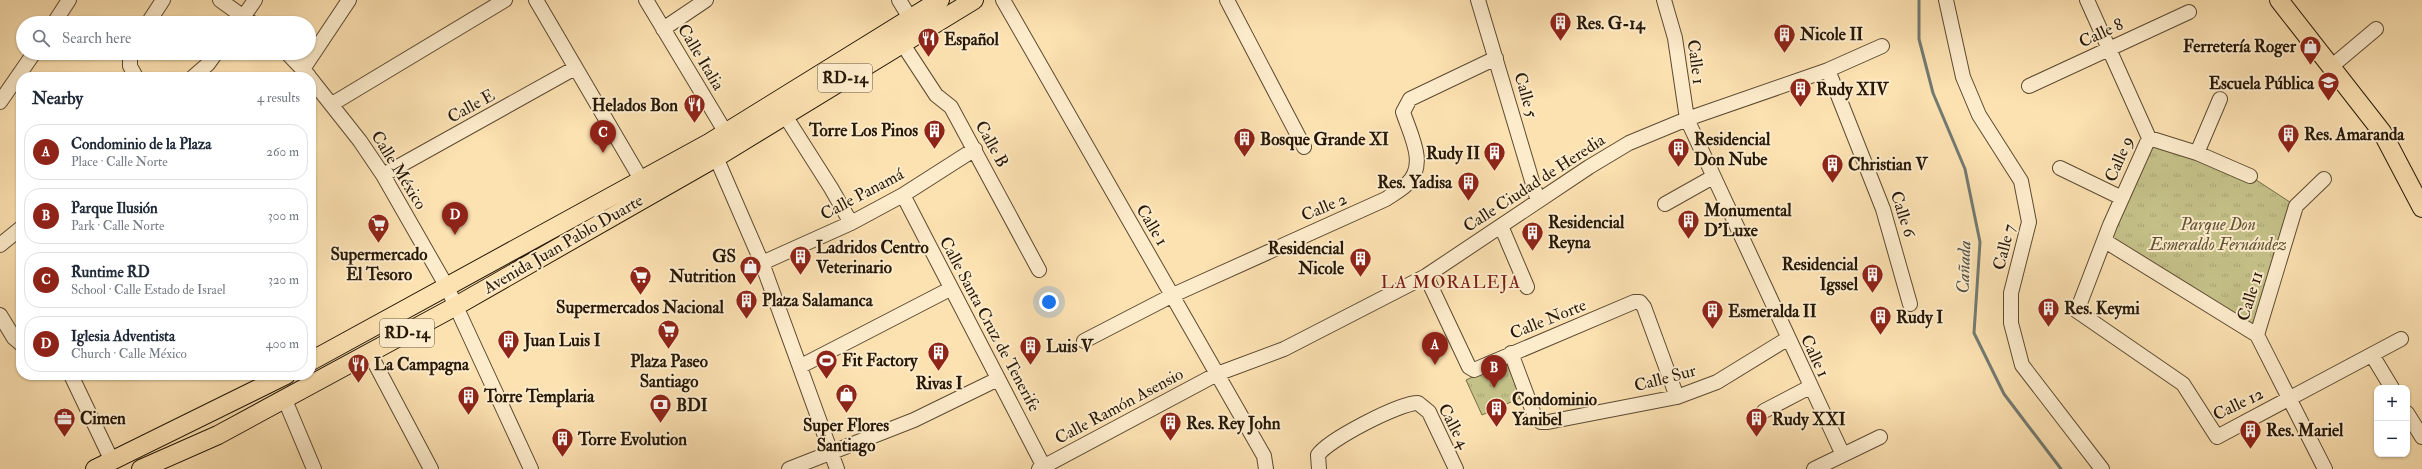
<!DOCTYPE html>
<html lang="en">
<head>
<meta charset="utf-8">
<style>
  body { margin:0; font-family:"IM FELL Double Pica",serif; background:#f6f6f7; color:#1f2937 }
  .controls { position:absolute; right:12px; bottom:12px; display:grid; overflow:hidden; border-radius:8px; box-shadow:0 1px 3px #0004 }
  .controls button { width:36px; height:36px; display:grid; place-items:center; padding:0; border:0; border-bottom:1px solid #e0e1e3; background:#fff; color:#1f2937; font:20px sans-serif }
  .you { position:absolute; left:1049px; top:302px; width:14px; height:14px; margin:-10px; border:3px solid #fff; border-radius:50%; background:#1a73e8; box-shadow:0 0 0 6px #1a73e833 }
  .badge { display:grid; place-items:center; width:26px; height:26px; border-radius:50%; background:#8f2418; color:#fff; font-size:13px; font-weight:700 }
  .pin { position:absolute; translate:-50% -33px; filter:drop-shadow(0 1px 2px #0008) }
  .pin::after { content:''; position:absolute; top:21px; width:14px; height:12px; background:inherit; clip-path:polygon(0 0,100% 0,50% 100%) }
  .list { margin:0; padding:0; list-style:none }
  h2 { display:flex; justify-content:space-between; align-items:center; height:52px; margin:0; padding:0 16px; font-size:17px }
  h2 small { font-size:13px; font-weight:400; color:#747a83 }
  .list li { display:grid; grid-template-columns:26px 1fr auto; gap:12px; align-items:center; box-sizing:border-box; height:56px; margin:0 8px 8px; padding:0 8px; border:1px solid #e0e1e3; border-radius:16px }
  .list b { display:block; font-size:15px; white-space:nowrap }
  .list p { margin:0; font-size:13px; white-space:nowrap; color:#747a83 }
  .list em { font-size:13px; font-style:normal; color:#747a83 }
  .icon { flex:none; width:22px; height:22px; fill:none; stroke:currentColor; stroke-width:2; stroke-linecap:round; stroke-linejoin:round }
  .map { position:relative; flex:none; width:2422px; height:469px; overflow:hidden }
  .search { position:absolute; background:#fff; box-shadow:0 1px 3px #0004; left:16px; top:16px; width:300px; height:44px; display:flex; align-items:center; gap:10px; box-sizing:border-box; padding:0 14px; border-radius:22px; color:#747a83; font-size:15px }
  .panel { position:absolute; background:#fff; box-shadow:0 1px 3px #0004; left:16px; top:72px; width:300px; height:308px; border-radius:16px }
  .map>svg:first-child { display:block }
  .park { fill:url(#park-tufts); stroke:#756c48 }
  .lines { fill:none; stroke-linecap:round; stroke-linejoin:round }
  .stream { stroke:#727a72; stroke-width:3 }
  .minor-casing { stroke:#5c4a32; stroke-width:16 }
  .major-casing { stroke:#261808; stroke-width:20 }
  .minor { stroke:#fdeccc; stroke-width:14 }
  .major { stroke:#fce1b1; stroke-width:18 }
  .labels { text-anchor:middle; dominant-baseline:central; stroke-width:4; stroke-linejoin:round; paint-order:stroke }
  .shield { fill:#fdeccc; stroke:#665843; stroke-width:1 }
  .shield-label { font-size:16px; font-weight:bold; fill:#261808 }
  .poi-label { font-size:17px; font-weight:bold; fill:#261808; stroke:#fdeccc; text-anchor:start }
  .street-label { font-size:17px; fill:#261808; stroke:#fdeccc }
  .park-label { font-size:17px; font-style:italic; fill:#5d5335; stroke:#fdeccc }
  .water-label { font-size:18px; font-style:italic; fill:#525146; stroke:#fdeccc }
  .neighbourhood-label { font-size:18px; letter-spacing:1px; fill:#7a1f14; stroke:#fdeccc }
</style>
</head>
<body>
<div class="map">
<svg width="2422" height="469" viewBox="0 0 2422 469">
  <defs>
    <pattern id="park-tufts" width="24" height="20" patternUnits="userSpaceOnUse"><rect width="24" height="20" fill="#c4c188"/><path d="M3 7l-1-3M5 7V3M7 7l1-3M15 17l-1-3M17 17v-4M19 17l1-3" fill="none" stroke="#a8a574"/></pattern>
  </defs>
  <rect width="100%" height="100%" fill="#fce1b1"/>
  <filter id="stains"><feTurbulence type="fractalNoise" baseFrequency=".005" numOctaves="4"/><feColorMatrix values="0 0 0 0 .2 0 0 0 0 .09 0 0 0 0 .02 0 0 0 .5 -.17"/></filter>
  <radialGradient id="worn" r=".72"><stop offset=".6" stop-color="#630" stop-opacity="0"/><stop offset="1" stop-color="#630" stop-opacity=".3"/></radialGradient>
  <path class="park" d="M 2149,138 L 2250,176 L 2296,206 L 2257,335 L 2105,241 Z
    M 1506,361 L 1522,397 L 1482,415 L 1466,380 Z"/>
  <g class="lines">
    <path class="stream" d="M 1919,0 L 1919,39 L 1933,93 L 1965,169 L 1980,242 L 1974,333 L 2004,394 L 2061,469"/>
    <defs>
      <path id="minor" d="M 220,0 L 252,23
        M 536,0 L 642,181
        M 646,0 L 726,133
        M 899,0 L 910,18
        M 1003,0 L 1264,456 L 1266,469
        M 1227,0 L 1304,147
        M 1478,0 L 1538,201
        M 1664,0 L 1675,38 L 1687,119 L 1843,455
        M 1946,0 L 1963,77 L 1979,115 L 2021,181 L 2029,222 L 2011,293 L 2011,323 L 2022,365 L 2102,469
        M 2087,0 L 2149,138 L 2110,225 L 2077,311 L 2183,384 L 2217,437 L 2401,339
        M 54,23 L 69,0
        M 148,23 L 163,0
        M 239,23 L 255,0
        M 663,29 L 706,0
        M 902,43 L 936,95 L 951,107 L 1039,270
        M 130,53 L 130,66 L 136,77
        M 287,53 L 309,76
        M 2332,66 L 2376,29
        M 303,69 L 349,0
        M 1828,70 L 1883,209 L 1910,304
        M 193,77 L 208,64 L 216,53
        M 311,79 L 360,141 L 383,175 L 447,287 L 531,469
        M 2029,86 L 2189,12
        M 0,102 L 34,53
        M 332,104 L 505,0
        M 784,114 L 831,188 L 851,223
        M 2149,138 L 2197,153 L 2250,176
        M 712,148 L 762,263 L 837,469
        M 2197,153 L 2220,99
        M 2060,168 L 2122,198
        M 383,175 L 575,68
        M 2324,179 L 2296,206 L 2257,335 L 2325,469
        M 903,195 L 1045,469
        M 1665,204 L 1713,177
        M 1501,226 L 1527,287
        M 2105,241 L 2257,335
        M 0,245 L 21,228
        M 762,263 L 851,223 L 903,195 L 975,149
        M 1426,276 L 1469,367 L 1474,370 L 1634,302 L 1640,302 L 1644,307 L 1677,397
        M 0,315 L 14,338 L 21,344
        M 1084,341 L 1173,295 L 1386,199 C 1393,194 1401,190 1407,184 C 1428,165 1410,134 1403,112 L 1410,99 L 1496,58
        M 1511,353 L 1535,417 L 1541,422 L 1548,422 L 1677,397 L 1717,382 L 1787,339
        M 370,354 L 431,469
        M 2372,355 L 2392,388
        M 801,366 L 950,289
        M 71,375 L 112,461
        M 285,400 L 314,469
        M 1764,411 L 1810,387
        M 2407,413 L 2422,437
        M 789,469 L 914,420 L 998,379
        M 1039,469 L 1217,374 L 1284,349 L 1426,276 L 1589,167 L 1629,143 L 1687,119 L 1828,70 L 1882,46
        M 1319,469 L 1318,455 C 1328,440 1399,403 1418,403 L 1429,412 L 1456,469
        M 1814,469 L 1880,437"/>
      <path id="major" d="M 2279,0 L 2382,132 L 2422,208
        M 311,361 L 709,143 L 940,0
        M 95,469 L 286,375
        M 141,469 L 218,435 L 456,306 L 717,157 L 974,0"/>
    </defs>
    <use href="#minor" class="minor-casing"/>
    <use href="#major" class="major-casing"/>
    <use href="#minor" class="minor"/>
    <use href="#major" class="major"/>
  </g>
  <defs>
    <symbol id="building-pin" viewBox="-11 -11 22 30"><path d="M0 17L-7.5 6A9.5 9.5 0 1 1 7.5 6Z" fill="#8f2418" stroke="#fdeccc"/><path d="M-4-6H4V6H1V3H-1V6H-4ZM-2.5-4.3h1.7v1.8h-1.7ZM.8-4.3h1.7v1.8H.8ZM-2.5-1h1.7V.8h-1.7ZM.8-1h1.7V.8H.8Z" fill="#fff"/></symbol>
    <symbol id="restaurant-pin" viewBox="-11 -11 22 30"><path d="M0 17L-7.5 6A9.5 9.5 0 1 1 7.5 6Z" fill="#8f2418" stroke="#fdeccc"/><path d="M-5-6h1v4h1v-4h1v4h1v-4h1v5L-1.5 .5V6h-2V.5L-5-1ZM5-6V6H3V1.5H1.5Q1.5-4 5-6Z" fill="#fff"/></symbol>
    <symbol id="shop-pin" viewBox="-11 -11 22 30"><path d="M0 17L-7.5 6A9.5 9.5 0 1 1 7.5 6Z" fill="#8f2418" stroke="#fdeccc"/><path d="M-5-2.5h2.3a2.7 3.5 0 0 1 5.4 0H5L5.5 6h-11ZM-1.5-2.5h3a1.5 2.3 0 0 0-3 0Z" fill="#fff"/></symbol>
    <symbol id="school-pin" viewBox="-11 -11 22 30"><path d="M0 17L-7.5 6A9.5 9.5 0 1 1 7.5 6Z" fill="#8f2418" stroke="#fdeccc"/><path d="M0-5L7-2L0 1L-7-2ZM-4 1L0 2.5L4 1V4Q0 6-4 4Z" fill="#fff"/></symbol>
    <symbol id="supermarket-pin" viewBox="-11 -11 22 30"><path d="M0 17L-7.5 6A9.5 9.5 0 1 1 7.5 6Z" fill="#8f2418" stroke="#fdeccc"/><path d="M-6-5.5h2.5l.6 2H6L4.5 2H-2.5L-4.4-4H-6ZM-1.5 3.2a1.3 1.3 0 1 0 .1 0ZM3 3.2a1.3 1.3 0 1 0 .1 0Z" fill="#fff"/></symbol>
    <symbol id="stadium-pin" viewBox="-11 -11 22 30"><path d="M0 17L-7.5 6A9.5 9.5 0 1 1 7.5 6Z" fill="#8f2418" stroke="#fdeccc"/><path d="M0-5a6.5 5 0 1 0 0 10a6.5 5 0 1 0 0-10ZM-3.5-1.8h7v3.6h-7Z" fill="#fff"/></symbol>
    <symbol id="bank-pin" viewBox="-11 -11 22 30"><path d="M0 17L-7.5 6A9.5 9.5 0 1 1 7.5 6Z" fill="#8f2418" stroke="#fdeccc"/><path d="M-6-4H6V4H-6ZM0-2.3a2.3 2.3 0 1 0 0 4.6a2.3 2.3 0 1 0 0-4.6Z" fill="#fff"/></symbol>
    <symbol id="office-pin" viewBox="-11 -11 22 30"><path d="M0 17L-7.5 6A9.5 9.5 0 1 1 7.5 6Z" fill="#8f2418" stroke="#fdeccc"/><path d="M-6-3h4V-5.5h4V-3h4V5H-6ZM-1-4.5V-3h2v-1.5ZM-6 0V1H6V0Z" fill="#fff"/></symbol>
  </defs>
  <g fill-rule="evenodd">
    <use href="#building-pin" x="1548" y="10" width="25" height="34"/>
    <use href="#building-pin" x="1772" y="22" width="25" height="34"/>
    <use href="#restaurant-pin" x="916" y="26" width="25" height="34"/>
    <use href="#shop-pin" x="2298" y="34" width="25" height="34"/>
    <use href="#school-pin" x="2316" y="70" width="25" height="34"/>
    <use href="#building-pin" x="1788" y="76" width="25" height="34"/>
    <use href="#restaurant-pin" x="682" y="92" width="25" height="34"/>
    <use href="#building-pin" x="922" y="118" width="25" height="34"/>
    <use href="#building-pin" x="2276" y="122" width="25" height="34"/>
    <use href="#building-pin" x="1232" y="126" width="25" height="34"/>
    <use href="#building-pin" x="1666" y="136" width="25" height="34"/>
    <use href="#building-pin" x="1482" y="140" width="25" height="34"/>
    <use href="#building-pin" x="1820" y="152" width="25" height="34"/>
    <use href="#building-pin" x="1456" y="170" width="25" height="34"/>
    <use href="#building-pin" x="1676" y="208" width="25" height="34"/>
    <use href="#supermarket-pin" x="366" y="212" width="25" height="34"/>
    <use href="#building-pin" x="1520" y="220" width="25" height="34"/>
    <use href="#building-pin" x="788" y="244" width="25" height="34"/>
    <use href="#building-pin" x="1348" y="246" width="25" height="34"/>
    <use href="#shop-pin" x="738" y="254" width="25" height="34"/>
    <use href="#building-pin" x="1860" y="262" width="25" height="34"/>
    <use href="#supermarket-pin" x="628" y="264" width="25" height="34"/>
    <use href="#building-pin" x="734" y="288" width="25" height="34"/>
    <use href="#building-pin" x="2036" y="296" width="25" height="34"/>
    <use href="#building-pin" x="1700" y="298" width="25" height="34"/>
    <use href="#building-pin" x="1868" y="304" width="25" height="34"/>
    <use href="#supermarket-pin" x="656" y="318" width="25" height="34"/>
    <use href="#building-pin" x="496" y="328" width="25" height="34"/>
    <use href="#building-pin" x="1018" y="334" width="25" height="34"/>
    <use href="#building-pin" x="926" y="340" width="25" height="34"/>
    <use href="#stadium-pin" x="814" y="348" width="25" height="34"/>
    <use href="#restaurant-pin" x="346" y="352" width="25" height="34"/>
    <use href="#shop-pin" x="834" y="382" width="25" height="34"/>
    <use href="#building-pin" x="456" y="384" width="25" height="34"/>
    <use href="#bank-pin" x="648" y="392" width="25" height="34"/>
    <use href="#building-pin" x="1484" y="396" width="25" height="34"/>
    <use href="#office-pin" x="52" y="406" width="25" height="34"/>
    <use href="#building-pin" x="1744" y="406" width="25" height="34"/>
    <use href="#building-pin" x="1158" y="410" width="25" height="34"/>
    <use href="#building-pin" x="2238" y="418" width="25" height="34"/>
    <use href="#building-pin" x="550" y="426" width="25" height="34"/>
  </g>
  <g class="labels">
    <g class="shield">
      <rect x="818" y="64" width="54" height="28" rx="3"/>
      <rect x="380" y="319" width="54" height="28" rx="3"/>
    </g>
    <g class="shield-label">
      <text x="845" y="78">RD-14</text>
      <text x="407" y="333">RD-14</text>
    </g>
    <g class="poi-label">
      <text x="1576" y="23">Res. G-14</text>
      <text x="1800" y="34">Nicole II</text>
      <text x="944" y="39">Español</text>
      <text x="2296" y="46" text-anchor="end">Ferretería Roger</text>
      <text x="2314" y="83" text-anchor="end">Escuela Pública</text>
      <text x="1816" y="89">Rudy XIV</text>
      <text x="678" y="105" text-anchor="end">Helados Bon</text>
      <text x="918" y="130" text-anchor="end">Torre Los Pinos</text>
      <text x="2304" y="134">Res. Amaranda</text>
      <text x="1260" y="139">Bosque Grande XI</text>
      <text x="1694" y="139">Residencial<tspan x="1694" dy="20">Don Nube</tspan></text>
      <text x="1480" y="153" text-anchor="end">Rudy II</text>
      <text x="1848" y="164">Christian V</text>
      <text x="1452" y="182" text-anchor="end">Res. Yadisa</text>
      <text x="1704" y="210">Monumental<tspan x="1704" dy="20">D'Luxe</tspan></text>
      <text x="1548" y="222">Residencial<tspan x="1548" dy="20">Reyna</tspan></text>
      <text x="816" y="247">Ladridos Centro<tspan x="816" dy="20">Veterinario</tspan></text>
      <text x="1344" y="248" text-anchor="end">Residencial<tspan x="1344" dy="20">Nicole</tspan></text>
      <text x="379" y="254" text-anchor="middle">Supermercado<tspan x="379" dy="20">El Tesoro</tspan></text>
      <text x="736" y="256" text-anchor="end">GS<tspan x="736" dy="20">Nutrition</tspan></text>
      <text x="1858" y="264" text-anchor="end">Residencial<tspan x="1858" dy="20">Igssel</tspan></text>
      <text x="762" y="300">Plaza Salamanca</text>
      <text x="640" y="307" text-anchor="middle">Supermercados Nacional</text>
      <text x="2064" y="308">Res. Keymi</text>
      <text x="1728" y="311">Esmeralda II</text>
      <text x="1896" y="317">Rudy I</text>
      <text x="524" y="340">Juan Luis I</text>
      <text x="1046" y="346">Luis V</text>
      <text x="842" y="360">Fit Factory</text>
      <text x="669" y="361" text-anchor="middle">Plaza Paseo<tspan x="669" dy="20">Santiago</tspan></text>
      <text x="374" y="364">La Campagna</text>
      <text x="939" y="383" text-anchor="middle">Rivas I</text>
      <text x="484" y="396">Torre Templaria</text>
      <text x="1512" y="399">Condominio<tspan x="1512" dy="20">Yanibel</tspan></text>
      <text x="676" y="405">BDI</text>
      <text x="80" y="418">Cimen</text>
      <text x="1772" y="419">Rudy XXI</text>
      <text x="1186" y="423">Res. Rey John</text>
      <text x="846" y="425" text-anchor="middle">Super Flores<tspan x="846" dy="20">Santiago</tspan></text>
      <text x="2266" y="430">Res. Mariel</text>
      <text x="578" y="439">Torre Evolution</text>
    </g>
    <g class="street-label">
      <text transform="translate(2101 33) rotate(-25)">Calle 8</text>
      <text transform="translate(701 57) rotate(59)">Calle Italia</text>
      <text transform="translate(1696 62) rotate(82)">Calle 1</text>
      <text transform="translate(1526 95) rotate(74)">Calle 5</text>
      <text transform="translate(471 106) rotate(-29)">Calle E</text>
      <text transform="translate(992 144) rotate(61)">Calle B</text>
      <text transform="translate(2119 159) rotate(-67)">Calle 9</text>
      <text transform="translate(399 170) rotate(58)">Calle México</text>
      <text transform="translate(1534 183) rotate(-33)">Calle Ciudad de Heredia</text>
      <text transform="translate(862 194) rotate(-28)">Calle Panamá</text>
      <text transform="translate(1324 207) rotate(-23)">Calle 2</text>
      <text transform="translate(1903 214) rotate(72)">Calle 6</text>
      <text transform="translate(1152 225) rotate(59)">Calle 1</text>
      <text transform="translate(563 244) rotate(-30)">Avenida Juan Pablo Duarte</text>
      <text transform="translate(2004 247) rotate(-76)">Calle 7</text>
      <text transform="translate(2250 296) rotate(-73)">Calle 11</text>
      <text transform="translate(1548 319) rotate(-22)">Calle Norte</text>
      <text transform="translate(990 324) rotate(62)">Calle Santa Cruz de Tenerife</text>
      <text transform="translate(1815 356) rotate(65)">Calle 1</text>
      <text transform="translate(1665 378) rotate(-15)">Calle Sur</text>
      <text transform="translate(2238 404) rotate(-26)">Calle 12</text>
      <text transform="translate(1119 406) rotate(-28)">Calle Ramón Asensio</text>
      <text transform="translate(1454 426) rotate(62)">Calle 4</text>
    </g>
    <g class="park-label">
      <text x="2218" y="224">Parque Don<tspan x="2218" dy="20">Esmeraldo Fernández</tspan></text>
    </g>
    <g class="water-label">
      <text transform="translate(1964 267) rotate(-88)">Cañada</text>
    </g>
    <g class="neighbourhood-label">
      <text x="1451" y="282">LA MORALEJA</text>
    </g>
  </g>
  <rect width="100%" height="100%" filter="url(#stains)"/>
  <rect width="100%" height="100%" fill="url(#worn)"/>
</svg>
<div class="controls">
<button>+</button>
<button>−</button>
</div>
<div class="you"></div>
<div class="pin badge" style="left:1435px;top:365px">A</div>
<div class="pin badge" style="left:1494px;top:388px">B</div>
<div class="pin badge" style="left:603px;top:153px">C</div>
<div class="pin badge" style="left:455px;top:235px">D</div>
<div class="search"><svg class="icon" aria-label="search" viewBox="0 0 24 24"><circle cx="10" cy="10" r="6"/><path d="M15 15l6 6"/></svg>Search here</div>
<section class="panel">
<h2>Nearby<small>4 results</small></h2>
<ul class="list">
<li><span class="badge">A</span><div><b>Condominio de la Plaza</b><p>Place · Calle Norte</p></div><em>260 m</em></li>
<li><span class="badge">B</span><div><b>Parque Ilusión</b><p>Park · Calle Norte</p></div><em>300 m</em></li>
<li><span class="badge">C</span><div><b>Runtime RD</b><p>School · Calle Estado de Israel</p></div><em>320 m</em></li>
<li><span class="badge">D</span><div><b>Iglesia Adventista</b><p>Church · Calle México</p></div><em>400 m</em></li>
</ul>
</section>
</div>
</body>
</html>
